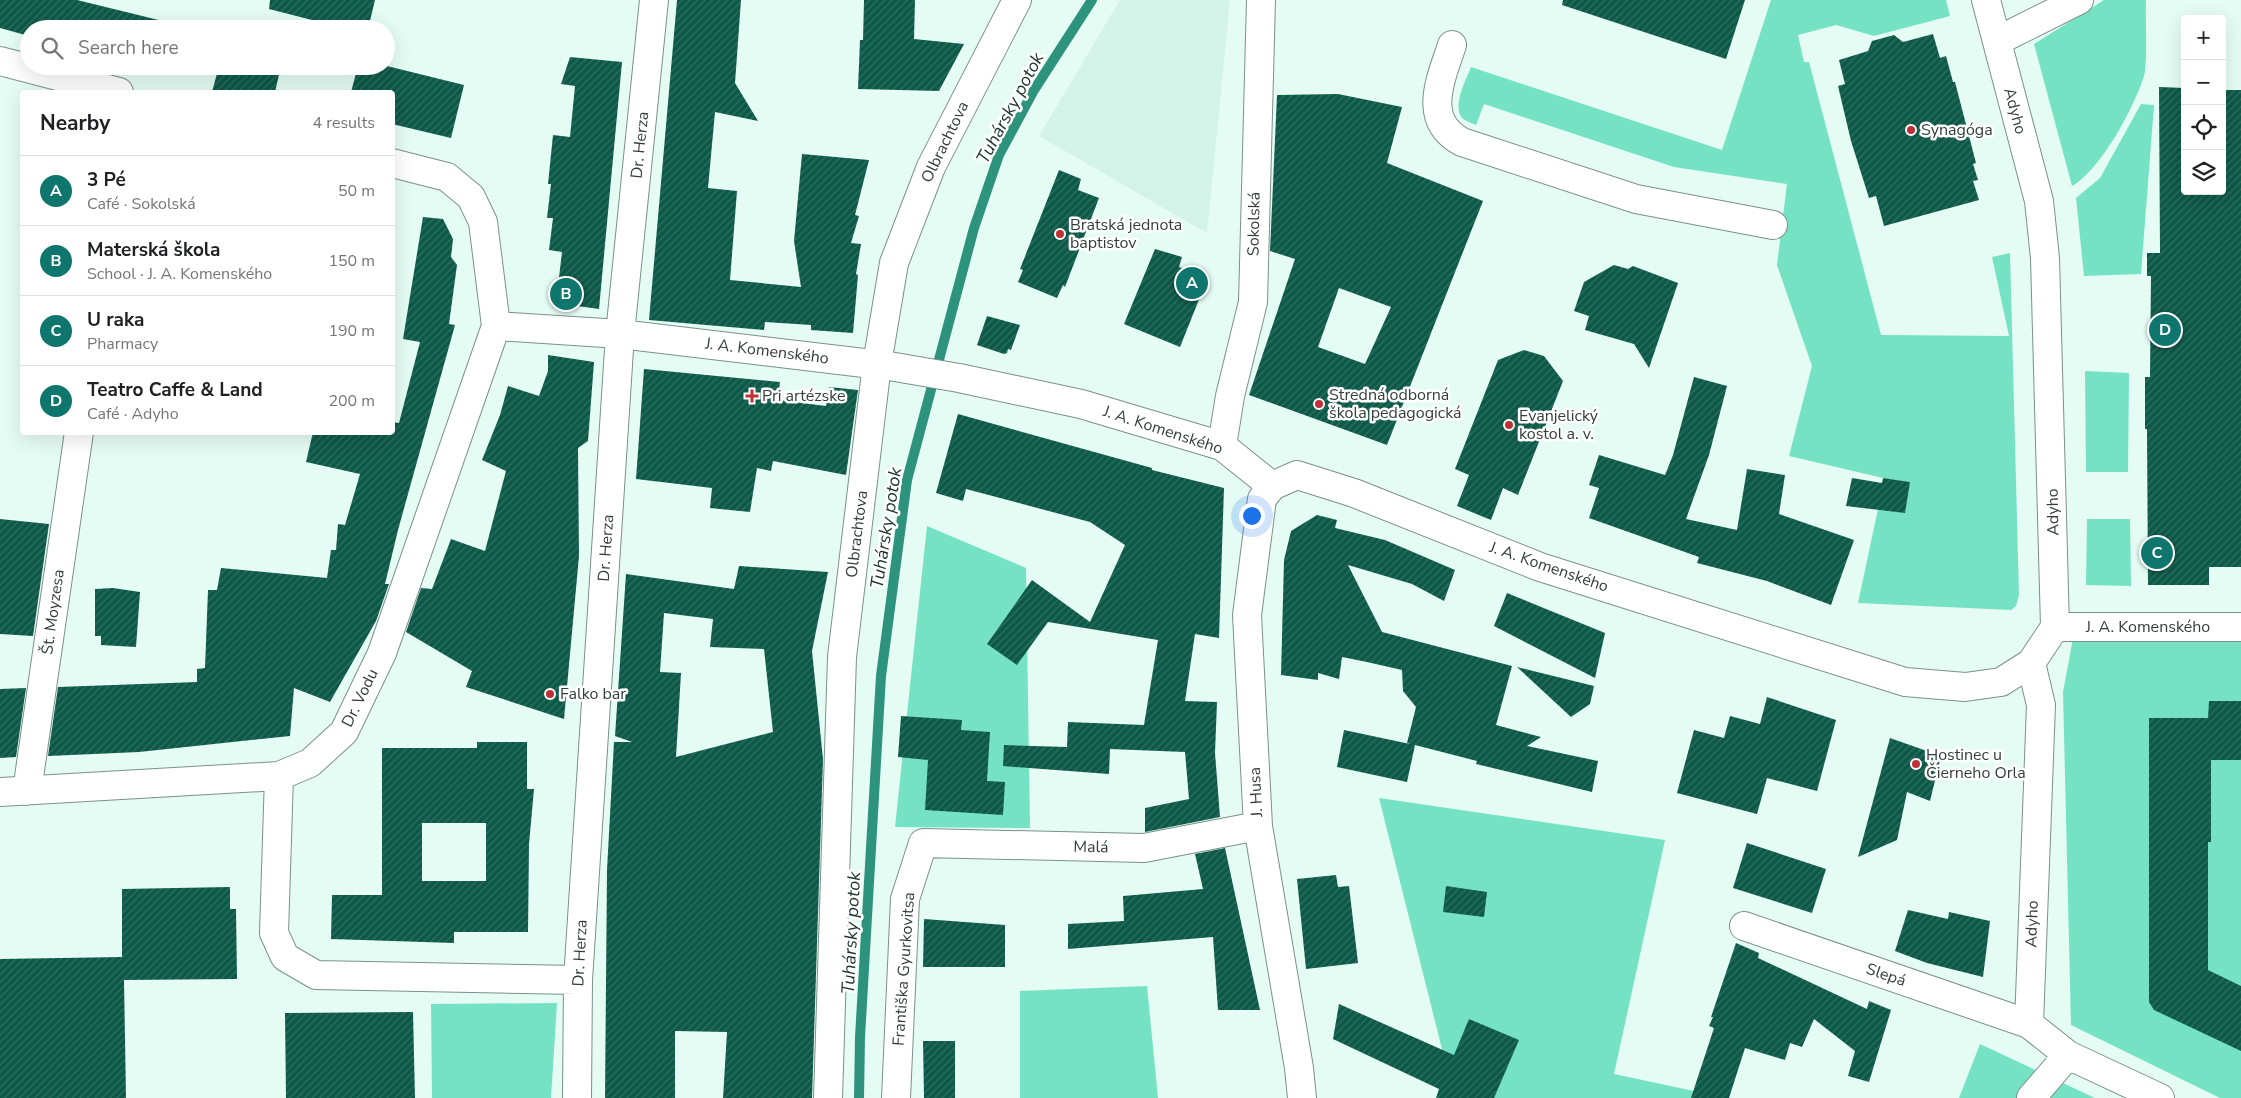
<!DOCTYPE html>
<html lang="en">
<head>
<meta charset="utf-8">
<style>
  body { margin:0; font-family:"Nunito Sans",sans-serif; background:#f2f2f2; color:#202124 }
  .controls { position:absolute; right:15px; top:15px; display:grid; overflow:hidden; border-radius:5px; box-shadow:0 5px 20px #0002 }
  .controls button { width:45px; height:45px; display:grid; place-items:center; padding:0; border:0; border-bottom:1px solid #e0e0e0; background:#fff; color:#202124; font:25px sans-serif }
  .you { position:absolute; left:1251px; top:515px; width:18px; height:18px; margin:-12px; border:4px solid #fff; border-radius:50%; background:#1a73e8; box-shadow:0 0 0 8px #1a73e833 }
  .badge { display:grid; place-items:center; width:32px; height:32px; border-radius:50%; background:#0f766e; color:#fff; font-size:16px; font-weight:700 }
  .pin { position:absolute; translate:-50% -50%; border:2px solid #fff; box-shadow:0 1px 5px #0006 }
  .list { margin:0; padding:0; list-style:none }
  h2 { display:flex; justify-content:space-between; align-items:center; height:65px; margin:0; padding:0 20px; font-size:21px }
  h2 small { font-size:16px; font-weight:400; color:#757577 }
  .list li { display:grid; grid-template-columns:32px 1fr auto; gap:15px; align-items:center; box-sizing:border-box; height:70px; padding:0 20px; border-top:1px solid #e0e0e0 }
  .list b { display:block; font-size:19px; white-space:nowrap }
  .list p { margin:0; font-size:16px; white-space:nowrap; color:#757577 }
  .list em { font-size:16px; font-style:normal; color:#757577 }
  .icon { flex:none; width:28px; height:28px; fill:none; stroke:currentColor; stroke-width:2; stroke-linecap:round; stroke-linejoin:round }
  .map { position:relative; flex:none; width:2241px; height:1098px; overflow:hidden }
  .search { position:absolute; background:#fff; box-shadow:0 5px 20px #0002; left:20px; top:20px; width:375px; height:55px; display:flex; align-items:center; gap:12px; box-sizing:border-box; padding:0 18px; border-radius:28px; color:#757577; font-size:19px }
  .panel { position:absolute; background:#fff; box-shadow:0 5px 20px #0002; left:20px; top:90px; width:375px; height:345px; border-radius:5px }
  .map>svg:first-child { display:block }
  .built { fill:#d3f3e8 }
  .green { fill:#75e2c4 }
  .lines { fill:none; stroke-linecap:round; stroke-linejoin:round }
  .stream { stroke:#2e937c; stroke-width:10 }
  .building { fill:url(#building-hatch); fill-rule:evenodd }
  .street-casing { stroke:#7b9089; stroke-width:30 }
  .street { stroke:#fff; stroke-width:28 }
  .poi-dot { fill:#bf2f36; stroke:#fff; stroke-width:2 }
  .labels { text-anchor:middle; dominant-baseline:central; stroke-width:5; stroke-linejoin:round; paint-order:stroke }
  .street-label { font-size:16px; fill:#343d3a; stroke:#fff }
  .poi-label { font-size:16px; fill:#343d3a; stroke:#fff; text-anchor:start }
  .water-label { font-size:18px; font-style:italic; fill:#1b322b; stroke:#fff }
</style>
</head>
<body>
<div class="map">
<svg width="2241" height="1098" viewBox="0 0 2241 1098">
  <defs>
    <pattern id="building-hatch" width="6" height="6" patternUnits="userSpaceOnUse" patternTransform="scale(1.25)"><rect width="6" height="6" fill="#0d5948"/><path d="M-1 1l2-2M0 6l6-6M5 7l2-2" fill="none" stroke="#316f61"/></pattern>
  </defs>
  <rect width="100%" height="100%" fill="#e5fcf4"/>
  <path class="built" d="M 1120,0 L 1230,0 L 1207,233 L 1039,136 Z"/>
  <path class="green" d="M 1771,0 L 1946,0 L 1950,16 L 1874,36 L 1836,25 L 1798,35 L 1804,62 L 1809,62 L 1881,335 L 2009,336 L 1992,257 L 2010,253 L 2019,595 L 2016,606 L 2011,610 L 1858,603 L 1878,509 L 1910,482 L 1883,478 L 1789,456 L 1812,366 L 1777,265 L 1787,184 L 1674,167 L 1484,104 L 1476,125 C 1472,123 1465,121 1462,118 C 1452,105 1466,80 1471,67 L 1722,150 Z
    M 2104,0 L 2146,0 C 2145,18 2148,61 2144,76 C 2134,108 2100,171 2072,186 L 2034,44 Z
    M 2141,104 L 2154,105 L 2141,274 L 2084,276 L 2076,198 L 2100,178 Z
    M 2085,371 L 2129,373 L 2128,472 L 2086,472 Z
    M 2087,519 L 2130,519 L 2131,586 L 2086,585 Z
    M 927,526 L 1026,568 L 1030,828 L 895,827 Z
    M 2074,633 L 2241,639 L 2241,1098 L 2220,1098 L 2071,1025 L 2063,692 Z
    M 1379,798 L 1665,840 L 1614,1074 L 1727,1098 L 1476,1098 L 1443,1053 Z
    M 1147,986 L 1158,1098 L 1020,1098 L 1020,991 Z
    M 557,1003 L 551,1098 L 432,1098 L 431,1004 Z
    M 1980,1044 L 2095,1098 L 1959,1098 Z"/>
  <g class="lines">
    <path class="stream" d="M 859,1098 L 860,1037 L 881,676 L 907,480 L 974,228 L 999,155 L 1034,90 L 1092,0"/>
  </g>
  <path class="building" d="M 0,0 L 77,0 L 179,25 L 178,29 L 29,29 L 29,36 L 0,28 Z
    M 270,0 L 375,0 L 368,29 L 347,29 L 269,9 Z
    M 677,0 L 741,0 L 735,83 L 758,121 L 715,112 L 708,188 L 737,191 L 730,280 L 801,287 L 794,241 L 802,154 L 869,160 L 855,215 L 859,216 L 851,243 L 861,244 L 856,274 L 858,275 L 853,333 L 811,330 L 811,325 L 765,322 L 764,330 L 649,320 Z
    M 864,0 L 915,0 L 914,39 L 964,44 L 939,91 L 858,89 L 860,40 L 863,40 Z
    M 1563,0 L 1745,0 L 1726,59 L 1562,5 Z
    M 1933,34 L 1940,58 L 1946,56 L 1953,82 L 1955,82 L 1976,163 L 1973,164 L 1978,180 L 1973,181 L 1979,200 L 1884,226 L 1876,196 L 1869,198 L 1851,141 L 1838,86 L 1845,84 L 1839,60 L 1868,51 L 1872,41 L 1894,35 L 1903,42 Z
    M 570,57 L 622,62 L 599,309 L 556,303 L 562,252 L 549,250 L 553,218 L 547,218 L 551,184 L 548,184 L 553,135 L 570,137 L 575,86 L 561,84 Z
    M 219,66 L 281,66 L 275,92 L 212,92 Z
    M 358,66 L 387,66 L 464,85 L 451,138 L 392,124 L 392,92 L 351,92 Z
    M 2159,87 L 2185,88 L 2185,191 L 2222,191 L 2222,90 L 2241,90 L 2241,567 L 2209,567 L 2209,585 L 2148,585 L 2147,429 L 2145,429 L 2145,377 L 2150,377 L 2151,276 L 2147,276 L 2147,253 L 2160,253 Z
    M 1338,94 L 1402,107 L 1387,163 L 1483,201 L 1387,445 L 1249,395 L 1295,259 L 1270,251 L 1277,95 ZM 1339,288 L 1391,307 L 1365,364 L 1318,347 Z
    M 1059,170 L 1081,179 L 1078,190 L 1099,198 L 1065,287 L 1063,285 L 1057,298 L 1018,282 L 1023,270 L 1020,269 Z
    M 423,217 L 443,219 L 453,239 L 451,257 L 457,265 L 449,324 L 455,325 L 398,530 L 385,584 L 389,584 L 376,621 L 330,702 L 294,688 L 290,736 L 139,752 L 48,756 L 58,687 L 197,682 L 197,669 L 205,668 L 208,590 L 217,590 L 221,568 L 327,578 L 331,550 L 336,550 L 338,524 L 345,525 L 360,474 L 306,462 L 313,432 L 392,432 L 392,422 L 399,423 L 420,342 L 403,339 Z
    M 1155,249 L 1182,257 L 1179,267 L 1208,277 L 1180,347 L 1124,324 Z
    M 1614,265 L 1628,269 L 1633,266 L 1678,283 L 1649,368 L 1634,344 L 1585,330 L 1589,316 L 1574,311 L 1584,282 Z
    M 987,316 L 1020,325 L 1011,350 L 1008,349 L 1007,353 L 1004,354 L 977,345 Z
    M 1524,350 L 1544,356 L 1563,381 L 1518,495 L 1503,488 L 1491,520 L 1457,506 L 1469,475 L 1455,469 L 1498,360 Z
    M 548,355 L 594,362 L 588,441 L 578,448 L 579,556 L 564,719 L 466,687 L 472,671 L 406,632 L 421,588 L 432,589 L 451,539 L 485,551 L 506,471 L 482,460 L 500,415 L 508,386 L 539,396 L 548,371 Z
    M 644,369 L 780,382 L 778,400 L 826,406 L 829,387 L 858,390 L 846,475 L 773,461 L 771,471 L 757,468 L 750,512 L 710,508 L 712,488 L 636,479 Z
    M 1694,377 L 1727,386 L 1709,455 L 1686,519 L 1737,530 L 1747,469 L 1785,475 L 1779,514 L 1854,540 L 1831,605 L 1767,581 L 1697,563 L 1699,557 L 1589,518 L 1599,488 L 1589,485 L 1599,455 L 1665,475 L 1673,455 Z
    M 958,414 L 1152,468 L 1152,470 L 1224,488 L 1219,638 L 1195,634 L 1185,701 L 1217,702 L 1215,753 L 1220,817 L 1145,832 L 1145,808 L 1189,799 L 1185,752 L 1110,749 L 1109,774 L 1003,766 L 1004,745 L 1067,747 L 1068,722 L 1144,725 L 1158,640 L 1048,622 L 1017,665 L 987,644 L 1032,580 L 1090,622 L 1125,545 L 1090,522 L 966,489 L 963,501 L 936,493 Z
    M 1852,478 L 1882,483 L 1883,478 L 1910,482 L 1905,513 L 1846,506 Z
    M 1317,515 L 1337,520 L 1335,528 L 1385,540 L 1455,570 L 1444,601 L 1412,584 L 1348,565 L 1382,632 L 1512,666 L 1496,725 L 1541,737 L 1527,746 L 1598,761 L 1592,792 L 1476,764 L 1477,761 L 1415,745 L 1407,782 L 1337,767 L 1344,730 L 1410,744 L 1407,743 L 1416,707 L 1403,691 L 1402,670 L 1367,662 L 1342,657 L 1339,679 L 1318,673 L 1318,680 L 1281,675 L 1284,560 L 1291,531 Z
    M 0,519 L 49,524 L 33,636 L 0,634 Z
    M 739,566 L 828,572 L 812,651 L 823,759 L 812,1098 L 723,1098 L 727,1032 L 675,1031 L 675,1098 L 605,1098 L 607,870 L 614,742 L 632,742 L 615,736 L 626,574 L 734,589 ZM 664,613 L 713,619 L 710,647 L 764,649 L 773,732 L 676,757 L 681,673 L 660,672 Z
    M 113,588 L 140,592 L 136,647 L 101,645 L 101,636 L 95,636 L 95,589 Z
    M 1507,593 L 1605,633 L 1595,678 L 1494,626 Z
    M 1517,667 L 1594,686 L 1590,704 L 1571,717 Z
    M 26,688 L 16,757 L 0,758 L 0,689 Z
    M 1767,697 L 1836,720 L 1817,791 L 1767,778 L 1757,814 L 1677,793 L 1694,730 L 1724,738 L 1730,716 L 1760,724 Z
    M 2209,701 L 2241,701 L 2241,760 L 2211,760 L 2211,842 L 2208,842 L 2208,970 L 2241,986 L 2241,1051 L 2154,1010 L 2149,1002 L 2149,718 L 2208,718 Z
    M 901,716 L 962,720 L 961,730 L 990,732 L 987,781 L 1005,782 L 1003,815 L 925,810 L 928,760 L 898,757 Z
    M 1890,738 L 1941,756 L 1930,801 L 1907,792 L 1897,840 L 1858,857 Z
    M 477,742 L 527,742 L 527,789 L 534,789 L 529,844 L 528,932 L 454,932 L 454,943 L 331,939 L 332,895 L 382,895 L 382,748 L 477,748 ZM 422,823 L 486,823 L 486,881 L 422,881 Z
    M 1747,843 L 1826,869 L 1812,913 L 1733,888 Z
    M 1225,848 L 1260,1010 L 1218,1010 L 1213,937 L 1068,949 L 1068,924 L 1124,921 L 1123,896 L 1203,889 L 1195,854 Z
    M 1336,875 L 1338,887 L 1349,886 L 1358,963 L 1306,969 L 1297,879 Z
    M 1446,886 L 1487,892 L 1484,917 L 1443,912 Z
    M 230,887 L 230,909 L 236,909 L 237,979 L 124,980 L 126,1098 L 0,1098 L 0,959 L 122,957 L 122,889 Z
    M 1908,910 L 1948,919 L 1949,912 L 1990,921 L 1983,977 L 1927,963 L 1895,951 Z
    M 924,919 L 1005,925 L 1005,967 L 923,967 Z
    M 1736,943 L 1759,953 L 1758,958 L 1867,1009 L 1869,1001 L 1891,1010 L 1869,1082 L 1848,1076 L 1855,1051 L 1814,1019 L 1802,1047 L 1790,1043 L 1785,1060 L 1745,1048 L 1729,1098 L 1691,1098 L 1714,1028 L 1709,1026 L 1713,1017 L 1711,1017 Z
    M 1339,1004 L 1454,1055 L 1469,1019 L 1519,1040 L 1494,1098 L 1436,1098 L 1439,1089 L 1333,1039 Z
    M 413,1012 L 415,1098 L 286,1098 L 285,1013 Z
    M 923,1041 L 955,1041 L 955,1098 L 924,1098 Z"/>
  <g class="lines">
    <defs>
      <path id="street" d="M 1997,41 L 2079,0
        M 1452,45 C 1441,79 1421,120 1462,142 L 1636,199 L 1773,225
        M 0,61 L 119,92
        M 496,326 L 620,334 L 889,366 L 959,378 L 1081,404 L 1222,446 L 1272,486 L 1297,475 L 1354,493 L 1540,567 L 1905,682 L 1965,687 L 2001,682 L 2031,663 L 2055,627 L 2045,258 L 2039,201 L 1986,0
        M 1222,446 L 1230,396 L 1253,302 L 1261,0
        M 1272,486 L 1262,499 L 1247,615 L 1258,826 L 1299,1068 L 1302,1098
        M 2055,627 L 2241,627
        M 279,776 L 274,933 L 285,957 L 316,975 L 578,980
        M 27,791 L 79,432
        M 0,792 L 279,776 L 310,763 L 344,732 L 382,653 L 496,326 L 483,222 L 471,197 L 447,177 L 392,163
        M 1744,926 L 2029,1024 L 2068,1055 L 2160,1098
        M 2029,1024 L 2041,705 L 2031,663
        M 577,1098 L 578,980 L 620,334 L 654,0
        M 828,1098 L 842,657 L 877,364 L 894,263 L 931,167 L 1017,0
        M 896,1098 L 905,899 L 923,843 L 1144,848 L 1258,826
        M 2031,1098 L 2068,1055"/>
    </defs>
    <use href="#street" class="street-casing"/>
    <use href="#street" class="street"/>
  </g>
  <g class="poi-dot">
    <circle cx="1911" cy="130" r="5"/>
    <circle cx="1060" cy="234" r="5"/>
    <path d="M749.5 388.5h5v5h5v5h-5v5h-5v-5h-5v-5h5z"/>
    <circle cx="1319" cy="404" r="5"/>
    <circle cx="1509" cy="425" r="5"/>
    <circle cx="550" cy="694" r="5"/>
    <circle cx="1916" cy="764" r="5"/>
  </g>
  <g class="labels">
    <g class="street-label">
      <text transform="translate(2015 111) rotate(75)">Adyho</text>
      <text transform="translate(945 142) rotate(-64)">Olbrachtova</text>
      <text transform="translate(640 145) rotate(-84)">Dr. Herza</text>
      <text transform="translate(1254 224) rotate(-89)">Sokolská</text>
      <text transform="translate(767 351) rotate(7)">J. A. Komenského</text>
      <text transform="translate(1163 430) rotate(18)">J. A. Komenského</text>
      <text transform="translate(2053 512) rotate(-91)">Adyho</text>
      <text transform="translate(857 534) rotate(-83)">Olbrachtova</text>
      <text transform="translate(606 548) rotate(-86)">Dr. Herza</text>
      <text transform="translate(1549 567) rotate(19)">J. A. Komenského</text>
      <text transform="translate(53 612) rotate(-82)">Št. Moyzesa</text>
      <text x="2148" y="627">J. A. Komenského</text>
      <text transform="translate(360 698) rotate(-64)">Dr. Vodu</text>
      <text transform="translate(1256 792) rotate(-93)">J. Husa</text>
      <text transform="translate(1091 847) rotate(1)">Malá</text>
      <text transform="translate(2032 924) rotate(-88)">Adyho</text>
      <text transform="translate(580 953) rotate(-87)">Dr. Herza</text>
      <text transform="translate(904 969) rotate(-86)">Františka Gyurkovitsa</text>
      <text transform="translate(1886 975) rotate(19)">Slepá</text>
    </g>
    <g class="poi-label">
      <text x="1921" y="130">Synagóga</text>
      <text x="1070" y="225">Bratská jednota<tspan x="1070" dy="18">baptistov</tspan></text>
      <text x="1329" y="395">Stredná odborná<tspan x="1329" dy="18">škola pedagogická</tspan></text>
      <text x="762" y="396">Pri artézske</text>
      <text x="1519" y="416">Evanjelický<tspan x="1519" dy="18">kostol a. v.</tspan></text>
      <text x="560" y="694">Falko bar</text>
      <text x="1926" y="755">Hostinec u<tspan x="1926" dy="18">Čierneho Orla</tspan></text>
    </g>
    <g class="water-label">
      <text transform="translate(1010 108) rotate(-62)">Tuhársky potok</text>
      <text transform="translate(886 528) rotate(-81)">Tuhársky potok</text>
      <text transform="translate(851 933) rotate(-87)">Tuhársky potok</text>
    </g>
  </g>
</svg>
<div class="controls">
<button>+</button>
<button>−</button>
<button><svg class="icon" aria-label="locate" viewBox="0 0 24 24"><circle cx="12" cy="12" r="6"/><path d="M12 2v4M12 18v4M2 12h4M18 12h4"/></svg></button>
<button><svg class="icon" aria-label="layers" viewBox="0 0 24 24"><path d="M12 4l9 5-9 5-9-5zM3 14l9 5 9-5"/></svg></button>
</div>
<div class="you"></div>
<div class="pin badge" style="left:1192px;top:283px">A</div>
<div class="pin badge" style="left:566px;top:294px">B</div>
<div class="pin badge" style="left:2157px;top:553px">C</div>
<div class="pin badge" style="left:2165px;top:330px">D</div>
<div class="search"><svg class="icon" aria-label="search" viewBox="0 0 24 24"><circle cx="10" cy="10" r="6"/><path d="M15 15l6 6"/></svg>Search here</div>
<section class="panel">
<h2>Nearby<small>4 results</small></h2>
<ul class="list">
<li><span class="badge">A</span><div><b>3 Pé</b><p>Café · Sokolská</p></div><em>50 m</em></li>
<li><span class="badge">B</span><div><b>Materská škola</b><p>School · J. A. Komenského</p></div><em>150 m</em></li>
<li><span class="badge">C</span><div><b>U raka</b><p>Pharmacy</p></div><em>190 m</em></li>
<li><span class="badge">D</span><div><b>Teatro Caffe &amp; Land</b><p>Café · Adyho</p></div><em>200 m</em></li>
</ul>
</section>
</div>
</body>
</html>
